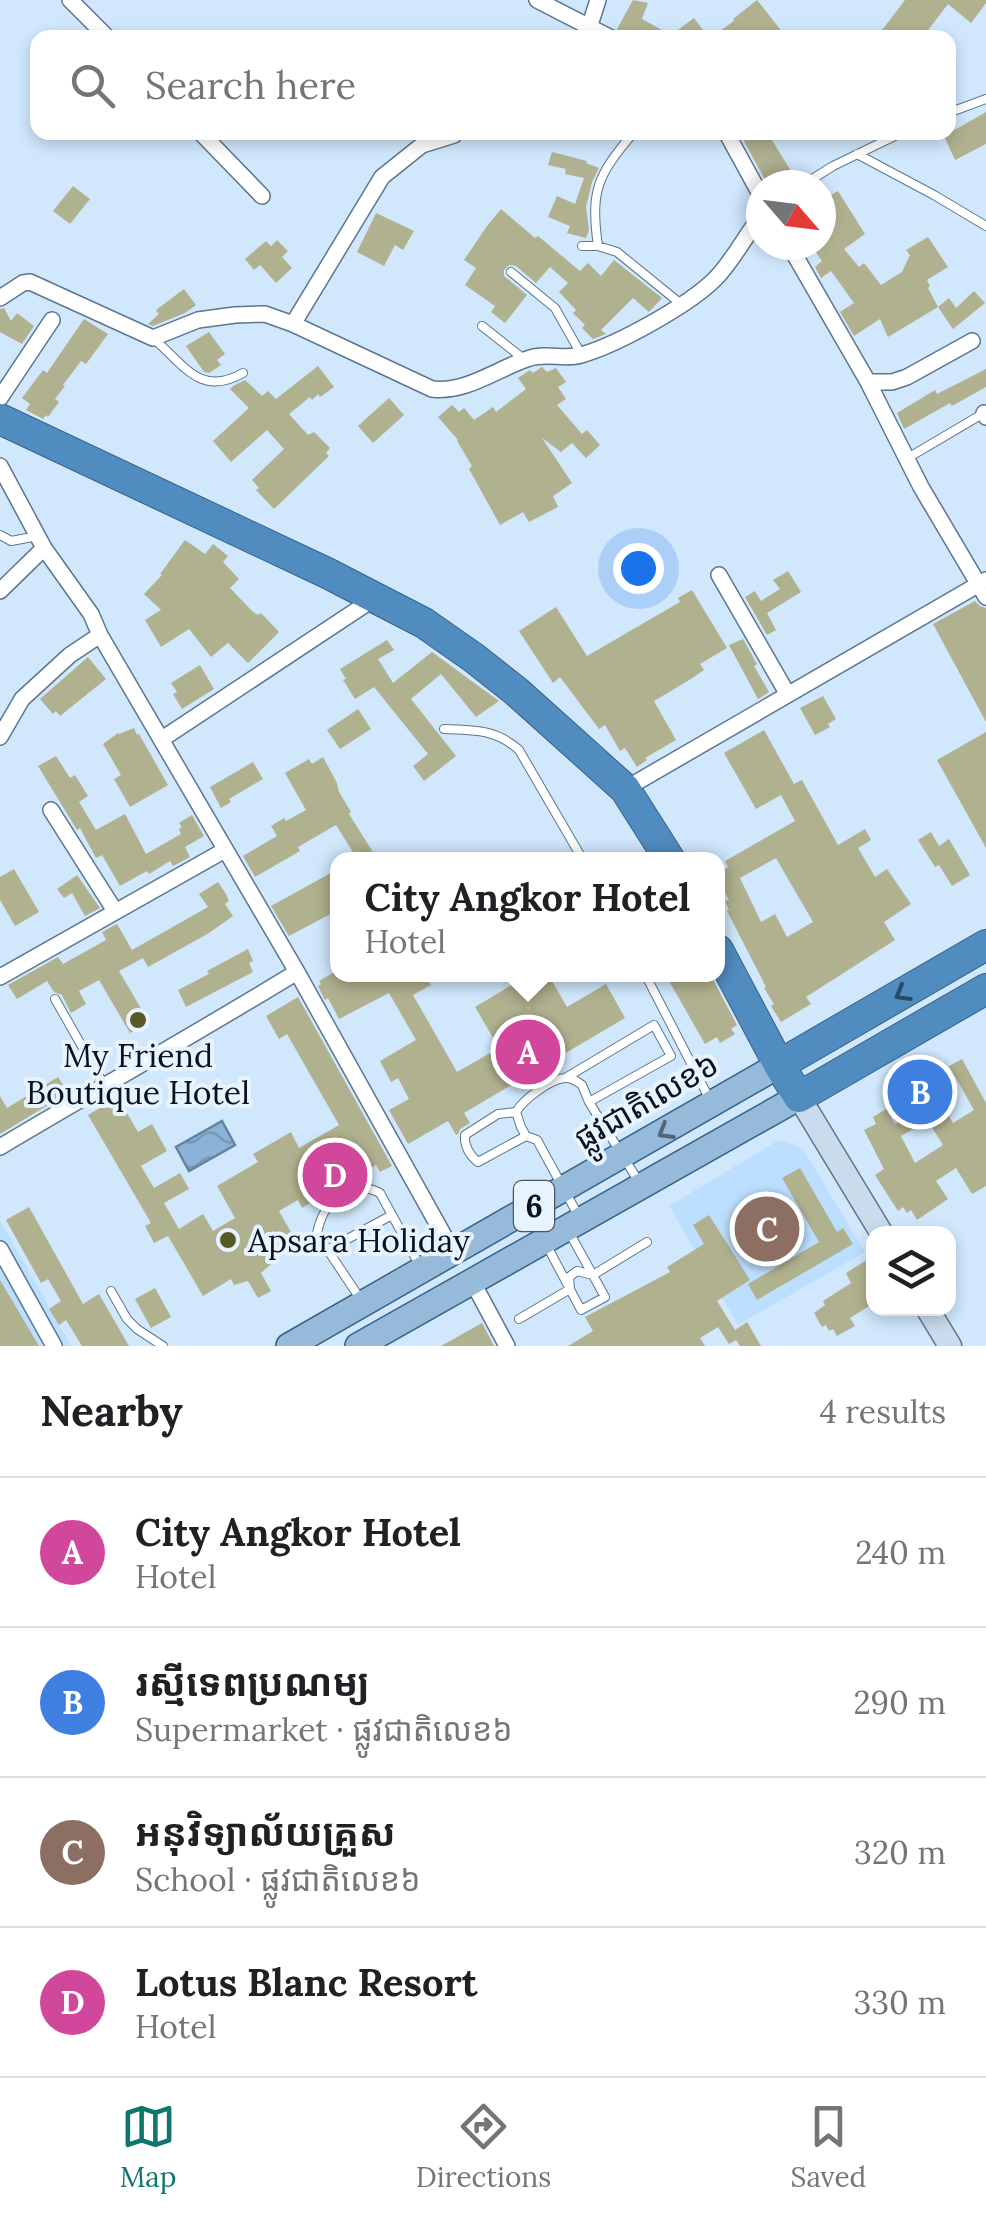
<!DOCTYPE html>
<html lang="en">
<head>
<meta charset="utf-8">
<style>
  body { margin:0; font-family:Lora,"Noto Sans Khmer",serif; background:#f2f2f2; color:#202124 }
  .controls { position:absolute; right:30px; bottom:30px; display:grid; overflow:hidden; border-radius:20px; box-shadow:0 5px 15px #0003 }
  .controls button { width:90px; height:90px; display:grid; place-items:center; padding:0; border:0; border-bottom:2px solid #e0e0e0; background:#fff; color:#202124; font:50px sans-serif }
  .compass { position:absolute; left:746px; top:170px; width:90px; height:90px; border-radius:50%; background:#fff; box-shadow:0 5px 15px #0003; rotate:118deg }
  .you { position:absolute; left:638px; top:568px; width:35px; height:35px; margin:-25px; border:8px solid #fff; border-radius:50%; background:#1a73e8; box-shadow:0 0 0 15px #1a73e833 }
  .badge { display:grid; place-items:center; width:65px; height:65px; border-radius:50%; background:#0f766e; color:#fff; font-size:32px; font-weight:700 }
  .pin { position:absolute; translate:-50% -50%; border:5px solid #fff; box-shadow:0 2px 10px #0006 }
  .popup { position:absolute; left:330px; top:852px; width:395px; height:130px; box-sizing:border-box; display:grid; place-content:center; border-radius:20px; background:#fff; filter:drop-shadow(0 2px 8px #0005); font-size:32px; white-space:nowrap; color:#757577 }
  .popup b { font-size:38px; color:#202124 }
  .popup::after { content:''; position:absolute; left:50%; top:100%; margin-left:-20px; border:20px solid transparent; border-top-color:#fff }
  .list { margin:0; padding:0; list-style:none }
  h2 { display:flex; justify-content:space-between; align-items:center; height:130px; margin:0; padding:0 40px; font-size:42px }
  h2 small { font-size:32px; font-weight:400; color:#757577 }
  .list li { display:grid; grid-template-columns:65px 1fr auto; gap:30px; align-items:center; box-sizing:border-box; height:150px; padding:0 40px; border-top:2px solid #e0e0e0 }
  .list b { display:block; font-size:38px; white-space:nowrap }
  .list p { margin:0; font-size:32px; white-space:nowrap; color:#757577 }
  .list em { font-size:32px; font-style:normal; color:#757577 }
  .icon { flex:none; width:55px; height:55px; fill:none; stroke:currentColor; stroke-width:2; stroke-linecap:round; stroke-linejoin:round }
  .map { position:relative; flex:none; width:986px; height:1346px; overflow:hidden }
  .search { position:absolute; background:#fff; box-shadow:0 5px 15px #0003; left:30px; right:30px; top:30px; height:110px; display:flex; align-items:center; gap:25px; box-sizing:border-box; padding:0 35px; border-radius:20px; color:#757577; font-size:38px }
  .sheet { height:730px; background:#fff }
  nav { display:flex; justify-content:space-around; align-items:center; box-sizing:border-box; height:140px; border-top:2px solid #e0e0e0; background:#fff; font-size:28px; color:#757577 }
  nav a { display:grid; justify-items:center; gap:5px }
  nav .on { color:#0f766e }
  .map>svg:first-child { display:block }
  .built { fill:#bddfff }
  .water { fill:url(#water-waves); stroke:#64839f; stroke-width:2.5 }
  .building { fill:#b0b18f; fill-rule:evenodd }
  .lines { fill:none; stroke-linecap:round; stroke-linejoin:round }
  .lane-casing { stroke:#5d768e; stroke-width:10 }
  .street-casing { stroke:#5d768e; stroke-width:18 }
  .secondary-casing { stroke:#5d768e; stroke-width:25 }
  .primary-casing { stroke:#376287; stroke-width:28 }
  .highway-casing { stroke:#376287; stroke-width:32 }
  .lane { stroke:#fff; stroke-width:8 }
  .street { stroke:#fff; stroke-width:15 }
  .secondary { stroke:#cadcec; stroke-width:22 }
  .primary { stroke:#96bad9; stroke-width:25 }
  .highway { stroke:#508cc0; stroke-width:30 }
  .oneway { stroke:#294966 }
  .oneway2 { stroke:#50667a }
  .poi-dot { fill:#595926; stroke:#e7f3fe; stroke-width:4 }
  .labels { text-anchor:middle; dominant-baseline:central; stroke-width:8; stroke-linejoin:round; paint-order:stroke }
  .shield { fill:#e7f3fe; stroke:#4c5660; stroke-width:2.5 }
  .shield-label { font-size:30px; font-weight:bold; fill:#09131c }
  .poi-label { font-size:32px; fill:#09131c; stroke:#e7f3fe }
  .street-label { font-size:32px; fill:#09131c; stroke:#e7f3fe }
</style>
</head>
<body>
<div class="map">
<svg width="986" height="1346" viewBox="0 0 986 1346">
  <defs>
    <pattern id="water-waves" width="16" height="10" patternUnits="userSpaceOnUse" patternTransform="scale(2.5)"><rect width="16" height="10" fill="#8bb3d7"/><path d="M0 5q4-4 8 0t8 0" fill="none" stroke="#7799b8"/></pattern>
  </defs>
  <rect width="100%" height="100%" fill="#d0e7fc"/>
  <path class="built" d="M 779,1140 L 803,1149 L 865,1252 L 738,1325 L 669,1206 Z
    M 0,1220 L 71,1346 L 0,1346 Z"/>
  <path class="water" d="M 222,1121 L 235,1145 L 189,1171 L 176,1147 Z"/>
  <path class="building" d="M 633,0 L 648,3 L 642,19 L 671,35 L 694,18 L 709,38 L 622,38 L 617,29 Z
    M 757,0 L 787,38 L 710,38 L 734,21 L 733,19 Z
    M 905,0 L 986,0 L 986,3 L 971,23 L 948,4 L 922,38 L 876,38 Z
    M 986,112 L 986,144 L 955,160 L 944,136 Z
    M 739,132 L 767,132 L 794,176 L 780,185 L 768,185 Z
    M 552,152 L 587,161 L 586,163 L 599,168 L 592,182 L 586,207 L 589,230 L 586,238 L 567,233 L 570,226 L 548,217 L 557,196 L 575,204 L 584,178 L 565,174 L 566,169 L 548,165 Z
    M 73,186 L 90,199 L 70,224 L 53,211 Z
    M 838,191 L 865,234 L 844,249 L 859,267 L 864,263 L 881,285 L 902,272 L 910,255 L 906,250 L 928,237 L 948,267 L 927,280 L 930,286 L 928,288 L 938,307 L 949,298 L 956,308 L 974,291 L 985,303 L 953,329 L 938,307 L 888,337 L 880,319 L 854,336 L 840,312 L 854,303 L 831,271 L 821,278 L 815,267 L 822,261 L 811,245 L 821,245 L 821,201 Z
    M 501,209 L 535,238 L 538,236 L 580,271 L 588,263 L 601,276 L 614,260 L 662,298 L 649,312 L 633,298 L 601,330 L 606,334 L 593,339 L 582,328 L 585,325 L 573,313 L 576,310 L 559,292 L 568,283 L 550,267 L 536,283 L 516,266 L 509,265 L 504,270 L 504,276 L 527,295 L 505,323 L 491,312 L 495,306 L 465,285 L 476,268 L 464,260 L 487,226 Z
    M 376,213 L 414,231 L 403,250 L 395,245 L 384,266 L 357,252 Z
    M 277,240 L 288,251 L 282,257 L 292,268 L 276,283 L 260,265 L 254,270 L 245,259 L 266,241 L 271,246 Z
    M 184,289 L 196,305 L 185,313 L 153,326 L 148,324 L 159,314 L 156,310 Z
    M 4,308 L 11,321 L 17,313 L 34,326 L 22,344 L 0,332 L 0,309 Z
    M 84,319 L 108,334 L 86,364 L 81,361 L 63,385 L 65,386 L 55,399 L 59,402 L 48,417 L 46,415 L 43,419 L 26,410 L 30,404 L 22,398 L 43,370 L 47,373 Z
    M 209,332 L 225,354 L 217,360 L 221,365 L 209,373 L 204,372 L 186,346 Z
    M 318,366 L 334,387 L 320,397 L 318,394 L 312,400 L 310,397 L 289,414 L 308,435 L 314,432 L 330,448 L 326,453 L 329,456 L 274,509 L 256,490 L 259,488 L 252,480 L 284,449 L 267,430 L 231,462 L 213,441 L 249,408 L 230,389 L 233,386 L 245,380 L 262,396 L 268,391 L 276,399 Z
    M 542,367 L 547,372 L 556,368 L 566,382 L 558,387 L 566,399 L 557,405 L 582,434 L 587,430 L 600,445 L 586,458 L 572,443 L 561,452 L 542,438 L 572,483 L 553,496 L 558,507 L 529,522 L 523,512 L 500,525 L 469,469 L 472,466 L 457,441 L 458,440 L 438,417 L 452,405 L 459,412 L 464,408 L 474,420 L 493,407 L 496,412 L 526,389 L 518,378 L 530,370 L 533,373 Z
    M 986,369 L 986,387 L 952,406 L 950,403 L 904,429 L 897,413 L 935,390 L 937,394 Z
    M 389,398 L 404,415 L 373,443 L 358,426 Z
    M 185,540 L 205,554 L 213,544 L 228,556 L 223,562 L 239,579 L 230,588 L 252,611 L 258,615 L 261,613 L 279,632 L 248,663 L 228,643 L 211,657 L 189,629 L 161,647 L 145,620 L 161,610 L 144,594 L 162,575 L 160,574 Z
    M 788,571 L 801,592 L 767,613 L 776,630 L 767,635 L 745,597 L 755,591 L 761,601 L 780,589 L 773,580 Z
    M 692,590 L 727,648 L 700,664 L 704,670 L 691,679 L 654,701 L 676,740 L 645,758 L 647,760 L 637,767 L 625,748 L 620,751 L 605,725 L 599,729 L 560,677 L 553,683 L 519,631 L 556,607 L 587,656 L 680,602 L 678,598 Z
    M 975,601 L 980,606 L 986,608 L 986,722 L 933,624 Z
    M 743,639 L 757,664 L 754,666 L 769,692 L 758,699 L 729,645 Z
    M 387,640 L 394,650 L 378,659 L 393,683 L 432,652 L 499,701 L 476,717 L 441,674 L 411,699 L 456,756 L 424,781 L 413,766 L 428,754 L 374,687 L 355,699 L 343,680 L 346,679 L 340,669 Z
    M 88,657 L 106,679 L 60,716 L 56,711 L 53,714 L 40,699 Z
    M 200,665 L 214,689 L 182,709 L 173,694 L 177,692 L 171,683 Z
    M 823,696 L 836,719 L 828,724 L 830,727 L 815,735 L 800,708 Z
    M 358,709 L 371,729 L 340,749 L 327,730 Z
    M 134,728 L 137,735 L 139,734 L 168,785 L 130,807 L 114,779 L 121,775 L 103,744 L 118,733 L 119,734 Z
    M 764,730 L 794,784 L 802,780 L 838,845 L 865,829 L 871,840 L 858,848 L 875,877 L 887,869 L 911,904 L 884,922 L 895,940 L 806,997 L 811,1004 L 781,1022 L 771,1006 L 774,1004 L 764,988 L 766,987 L 727,911 L 729,910 L 725,901 L 729,900 L 718,880 L 718,873 L 728,867 L 725,861 L 795,821 L 781,795 L 756,809 L 724,753 ZM 776,858 L 813,922 L 787,937 L 775,914 L 761,922 L 740,878 Z
    M 986,732 L 986,848 L 937,760 Z
    M 56,756 L 70,778 L 75,775 L 88,796 L 79,802 L 96,830 L 125,814 L 146,854 L 181,834 L 179,829 L 182,827 L 179,823 L 192,815 L 204,836 L 185,847 L 190,857 L 173,866 L 170,861 L 149,874 L 147,871 L 120,886 L 102,855 L 96,858 L 80,828 L 77,830 L 38,766 Z
    M 323,757 L 337,783 L 339,792 L 351,812 L 349,814 L 376,857 L 356,857 L 336,825 L 298,847 L 300,851 L 255,877 L 243,856 L 277,836 L 271,826 L 284,818 L 286,821 L 306,810 L 285,773 L 309,759 L 312,764 Z
    M 253,762 L 263,779 L 229,799 L 231,802 L 221,808 L 210,787 Z
    M 931,832 L 939,846 L 949,839 L 970,875 L 952,886 L 939,865 L 935,867 L 918,840 Z
    M 14,869 L 39,912 L 15,926 L 0,900 L 0,877 Z
    M 338,869 L 338,910 L 289,936 L 271,906 Z
    M 77,875 L 100,908 L 85,916 L 72,893 L 64,898 L 57,889 Z
    M 218,882 L 226,894 L 229,901 L 225,904 L 233,916 L 209,933 L 148,967 L 143,958 L 119,971 L 149,1022 L 130,1033 L 99,980 L 79,991 L 86,1004 L 71,1013 L 62,995 L 54,992 L 47,981 L 17,999 L 8,985 L 58,957 L 63,964 L 106,940 L 102,932 L 117,924 L 132,950 L 208,907 L 199,894 Z
    M 248,949 L 253,961 L 249,963 L 253,972 L 186,1007 L 178,990 L 209,974 L 207,971 Z
    M 338,970 L 338,974 L 425,974 L 431,985 L 413,995 L 457,1072 L 499,1048 L 475,1007 L 530,974 L 548,974 L 567,1007 L 606,984 L 625,1018 L 464,1113 L 470,1123 L 460,1129 L 458,1134 L 456,1135 L 448,1121 L 408,1144 L 389,1110 L 409,1099 L 398,1078 L 391,1082 L 380,1061 L 416,1040 L 389,993 L 339,1019 L 328,998 L 325,1000 L 318,986 L 321,984 L 319,981 Z
    M 665,974 L 710,974 L 737,1025 L 731,1029 L 735,1034 L 720,1043 L 717,1037 L 705,1044 Z
    M 298,997 L 392,1166 L 380,1172 L 376,1165 L 302,1208 L 298,1200 L 279,1211 L 296,1241 L 267,1258 L 271,1264 L 261,1273 L 271,1291 L 258,1298 L 248,1281 L 234,1285 L 231,1279 L 203,1296 L 168,1236 L 154,1243 L 145,1226 L 151,1223 L 88,1115 L 105,1105 L 108,1108 L 120,1101 L 138,1132 L 152,1124 L 167,1151 L 141,1166 L 154,1188 L 180,1173 L 189,1189 L 164,1203 L 179,1229 L 203,1214 L 213,1231 L 235,1218 L 217,1186 L 258,1162 L 253,1154 L 291,1132 L 299,1148 L 339,1125 L 287,1034 L 279,1039 L 266,1016 Z
    M 962,1059 L 986,1103 L 986,1186 L 972,1194 L 956,1168 L 936,1181 L 948,1199 L 917,1220 L 911,1210 L 907,1213 L 903,1207 L 898,1211 L 875,1175 L 884,1169 L 864,1130 L 876,1124 L 873,1117 L 886,1109 L 895,1124 L 921,1109 L 909,1088 L 926,1078 L 953,1123 L 974,1110 L 949,1066 ZM 928,1121 L 943,1145 L 915,1163 L 901,1136 Z
    M 58,1077 L 68,1093 L 0,1134 L 0,1096 L 7,1108 Z
    M 800,1168 L 837,1232 L 843,1228 L 853,1244 L 757,1300 L 748,1284 L 819,1242 L 782,1178 Z
    M 29,1207 L 83,1304 L 99,1294 L 129,1346 L 82,1346 L 66,1320 L 59,1325 L 49,1309 L 61,1301 L 48,1279 L 41,1283 L 6,1220 Z
    M 709,1215 L 750,1280 L 717,1301 L 735,1330 L 747,1322 L 761,1346 L 740,1346 L 736,1340 L 729,1344 L 718,1327 L 700,1338 L 705,1346 L 568,1346 L 593,1331 L 585,1317 L 670,1272 L 667,1267 L 704,1244 L 693,1225 Z
    M 870,1258 L 874,1265 L 874,1303 L 850,1318 L 855,1326 L 837,1336 L 833,1329 L 829,1331 L 826,1325 L 822,1327 L 814,1313 L 825,1305 L 823,1301 L 851,1283 L 846,1273 Z
    M 0,1280 L 39,1346 L 0,1346 Z
    M 155,1288 L 171,1317 L 151,1328 L 135,1299 Z
    M 482,1323 L 494,1346 L 441,1346 Z"/>
  <g class="lines">
    <defs>
      <path id="lane" d="M 948,113 L 986,99
        M 857,154 L 934,195 L 986,226
        M 803,185 L 833,166 L 903,132
        M 582,246 L 598,246 L 617,252 L 681,304
        M 598,246 C 590,189 598,175 634,132
        M 511,272 L 555,308 L 581,354
        M 482,326 L 525,360
        M 155,340 C 185,366 201,397 243,373
        M 906,459 L 984,413
        M 0,535 L 11,541 L 38,536
        M 444,729 C 474,730 496,729 519,750 L 583,860
        M 645,974 L 710,1100
        M 55,999 L 104,1085
        M 567,1077 L 654,1025 L 671,1056 L 589,1102
        M 516,1112 L 498,1114 L 465,1135 C 464,1146 470,1156 478,1162 L 526,1136
        M 578,1215 L 537,1140 L 526,1136 L 521,1127 L 516,1112 C 523,1100 551,1078 566,1078 C 573,1078 576,1081 582,1085 L 589,1102 L 639,1182
        M 546,1244 L 581,1310 L 605,1297 L 569,1232
        M 327,1250 L 392,1215
        M 111,1291 L 127,1319 L 137,1329 L 163,1346
        M 361,1300 L 317,1234 C 322,1204 347,1176 380,1193 L 421,1268
        M 519,1319 L 570,1289 L 569,1277 L 577,1271 L 593,1275 L 647,1242"/>
      <path id="street" d="M 70,0 L 108,38
        M 537,0 L 611,38
        M 590,25 L 598,0
        M 200,132 L 262,196
        M 726,132 L 761,196
        M 789,245 L 868,382 L 921,487 L 986,597
        M 0,298 L 23,283 L 30,282 L 153,338 L 198,320 L 235,315 L 265,314 L 293,324 L 432,389 C 466,393 495,370 527,359 C 546,352 564,360 581,355 C 617,345 689,305 715,279 C 733,261 745,236 761,216
        M 293,324 L 382,177 L 422,145 L 454,135
        M 868,382 L 892,382 L 907,377 L 972,341
        M 0,398 L 52,320
        M 984,413 L 986,417
        M 0,466 L 44,548 L 91,614 L 100,635 L 297,972 L 453,1252
        M 719,575 L 787,693
        M 0,591 L 44,548
        M 0,737 L 22,699 L 70,655 L 100,635
        M 162,739 L 375,598
        M 625,789 L 986,580
        M 51,810 L 115,911
        M 0,977 L 225,850
        M 0,1147 C 99,1088 199,1032 297,972
        M 0,1249 L 54,1346
        M 472,1281 L 507,1346"/>
      <path id="secondary" d="M 799,1097 L 882,1234
        M 927,1308 L 950,1346"/>
      <path id="primary" d="M 289,1346 L 779,1065
        M 358,1346 L 799,1097"/>
      <path id="highway" d="M 0,419 L 327,573 L 424,623 L 474,658 L 517,692 L 625,789 L 670,860
        M 718,950 L 779,1065 L 799,1097 L 986,989
        M 779,1065 L 986,945"/>
    </defs>
    <use href="#lane" class="lane-casing"/>
    <use href="#street" class="street-casing"/>
    <use href="#secondary" class="secondary-casing"/>
    <use href="#primary" class="primary-casing"/>
    <use href="#highway" class="highway-casing"/>
    <use href="#lane" class="lane"/>
    <use href="#street" class="street"/>
    <use href="#secondary" class="secondary"/>
    <use href="#primary" class="primary"/>
    <use href="#highway" class="highway"/>
  </g>
  <defs><path id="oneway-chevron" d="M-2-3.5L2.5 0L-2 3.5" fill="none" stroke-width="1.6" stroke-linecap="round" stroke-linejoin="round" transform="scale(2.5)"/></defs>
  <use class="oneway" href="#oneway-chevron" transform="translate(902 994) rotate(150)"/>
  <use class="oneway2" href="#oneway-chevron" transform="translate(665 1132) rotate(149)"/>
  <g class="poi-dot">
    <circle cx="138" cy="1020" r="10"/>
    <circle cx="228" cy="1240" r="10"/>
  </g>
  <g class="labels">
    <rect class="shield" x="514" y="1181" width="40" height="50" rx="8"/>
    <g class="shield-label">
      <text x="534" y="1206">6</text>
    </g>
    <g class="poi-label">
      <text x="138" y="1055">My Friend<tspan x="138" dy="37">Boutique Hotel</tspan></text>
      <text x="248" y="1240" text-anchor="start">Apsara Holiday</text>
    </g>
    <g class="street-label">
      <text transform="translate(646 1101) rotate(-30)">ផ្លូវជាតិលេខ៦</text>
    </g>
  </g>
</svg>
<div class="controls">
<button><svg class="icon" aria-label="layers" viewBox="0 0 24 24"><path d="M12 4l9 5-9 5-9-5zM3 14l9 5 9-5"/></svg></button>
</div>
<svg class="compass" viewBox="-18 -18 36 36"><path d="M0-13l5 13h-10z" fill="#e53935"/><path d="M0 13l5-13h-10z" fill="#757577"/></svg>
<div class="you"></div>
<div class="pin badge" style="left:528px;top:1052px;background:#d1479c">A</div>
<div class="popup"><b>City Angkor Hotel</b>Hotel</div>
<div class="pin badge" style="left:920px;top:1092px;background:#3f7fe0">B</div>
<div class="pin badge" style="left:767px;top:1229px;background:#8d6e63">C</div>
<div class="pin badge" style="left:335px;top:1175px;background:#d1479c">D</div>
<div class="search"><svg class="icon" aria-label="search" viewBox="0 0 24 24"><circle cx="10" cy="10" r="6"/><path d="M15 15l6 6"/></svg>Search here</div>
</div>
<section class="sheet">
<h2>Nearby<small>4 results</small></h2>
<ul class="list">
<li><span class="badge" style="background:#d1479c">A</span><div><b>City Angkor Hotel</b><p>Hotel</p></div><em>240 m</em></li>
<li><span class="badge" style="background:#3f7fe0">B</span><div><b>រស្មីទេពប្រណម្យ</b><p>Supermarket · ផ្លូវជាតិលេខ៦</p></div><em>290 m</em></li>
<li><span class="badge" style="background:#8d6e63">C</span><div><b>អនុវិទ្យាល័យគ្រួស</b><p>School · ផ្លូវជាតិលេខ៦</p></div><em>320 m</em></li>
<li><span class="badge" style="background:#d1479c">D</span><div><b>Lotus Blanc Resort</b><p>Hotel</p></div><em>330 m</em></li>
</ul>
</section>
<nav>
<a class="on"><svg class="icon" aria-label="map" viewBox="0 0 24 24"><path d="M3 6l6-2 6 2 6-2v14l-6 2-6-2-6 2zM9 4v14M15 6v14"/></svg>Map</a>
<a><svg class="icon" aria-label="directions" viewBox="0 0 24 24"><path d="M12 3l9 9-9 9-9-9zM9 14v-3h6M13 9l2 2-2 2"/></svg>Directions</a>
<a><svg class="icon" aria-label="saved" viewBox="0 0 24 24"><path d="M7 4h10v16l-5-4-5 4z"/></svg>Saved</a>
</nav>
</body>
</html>
